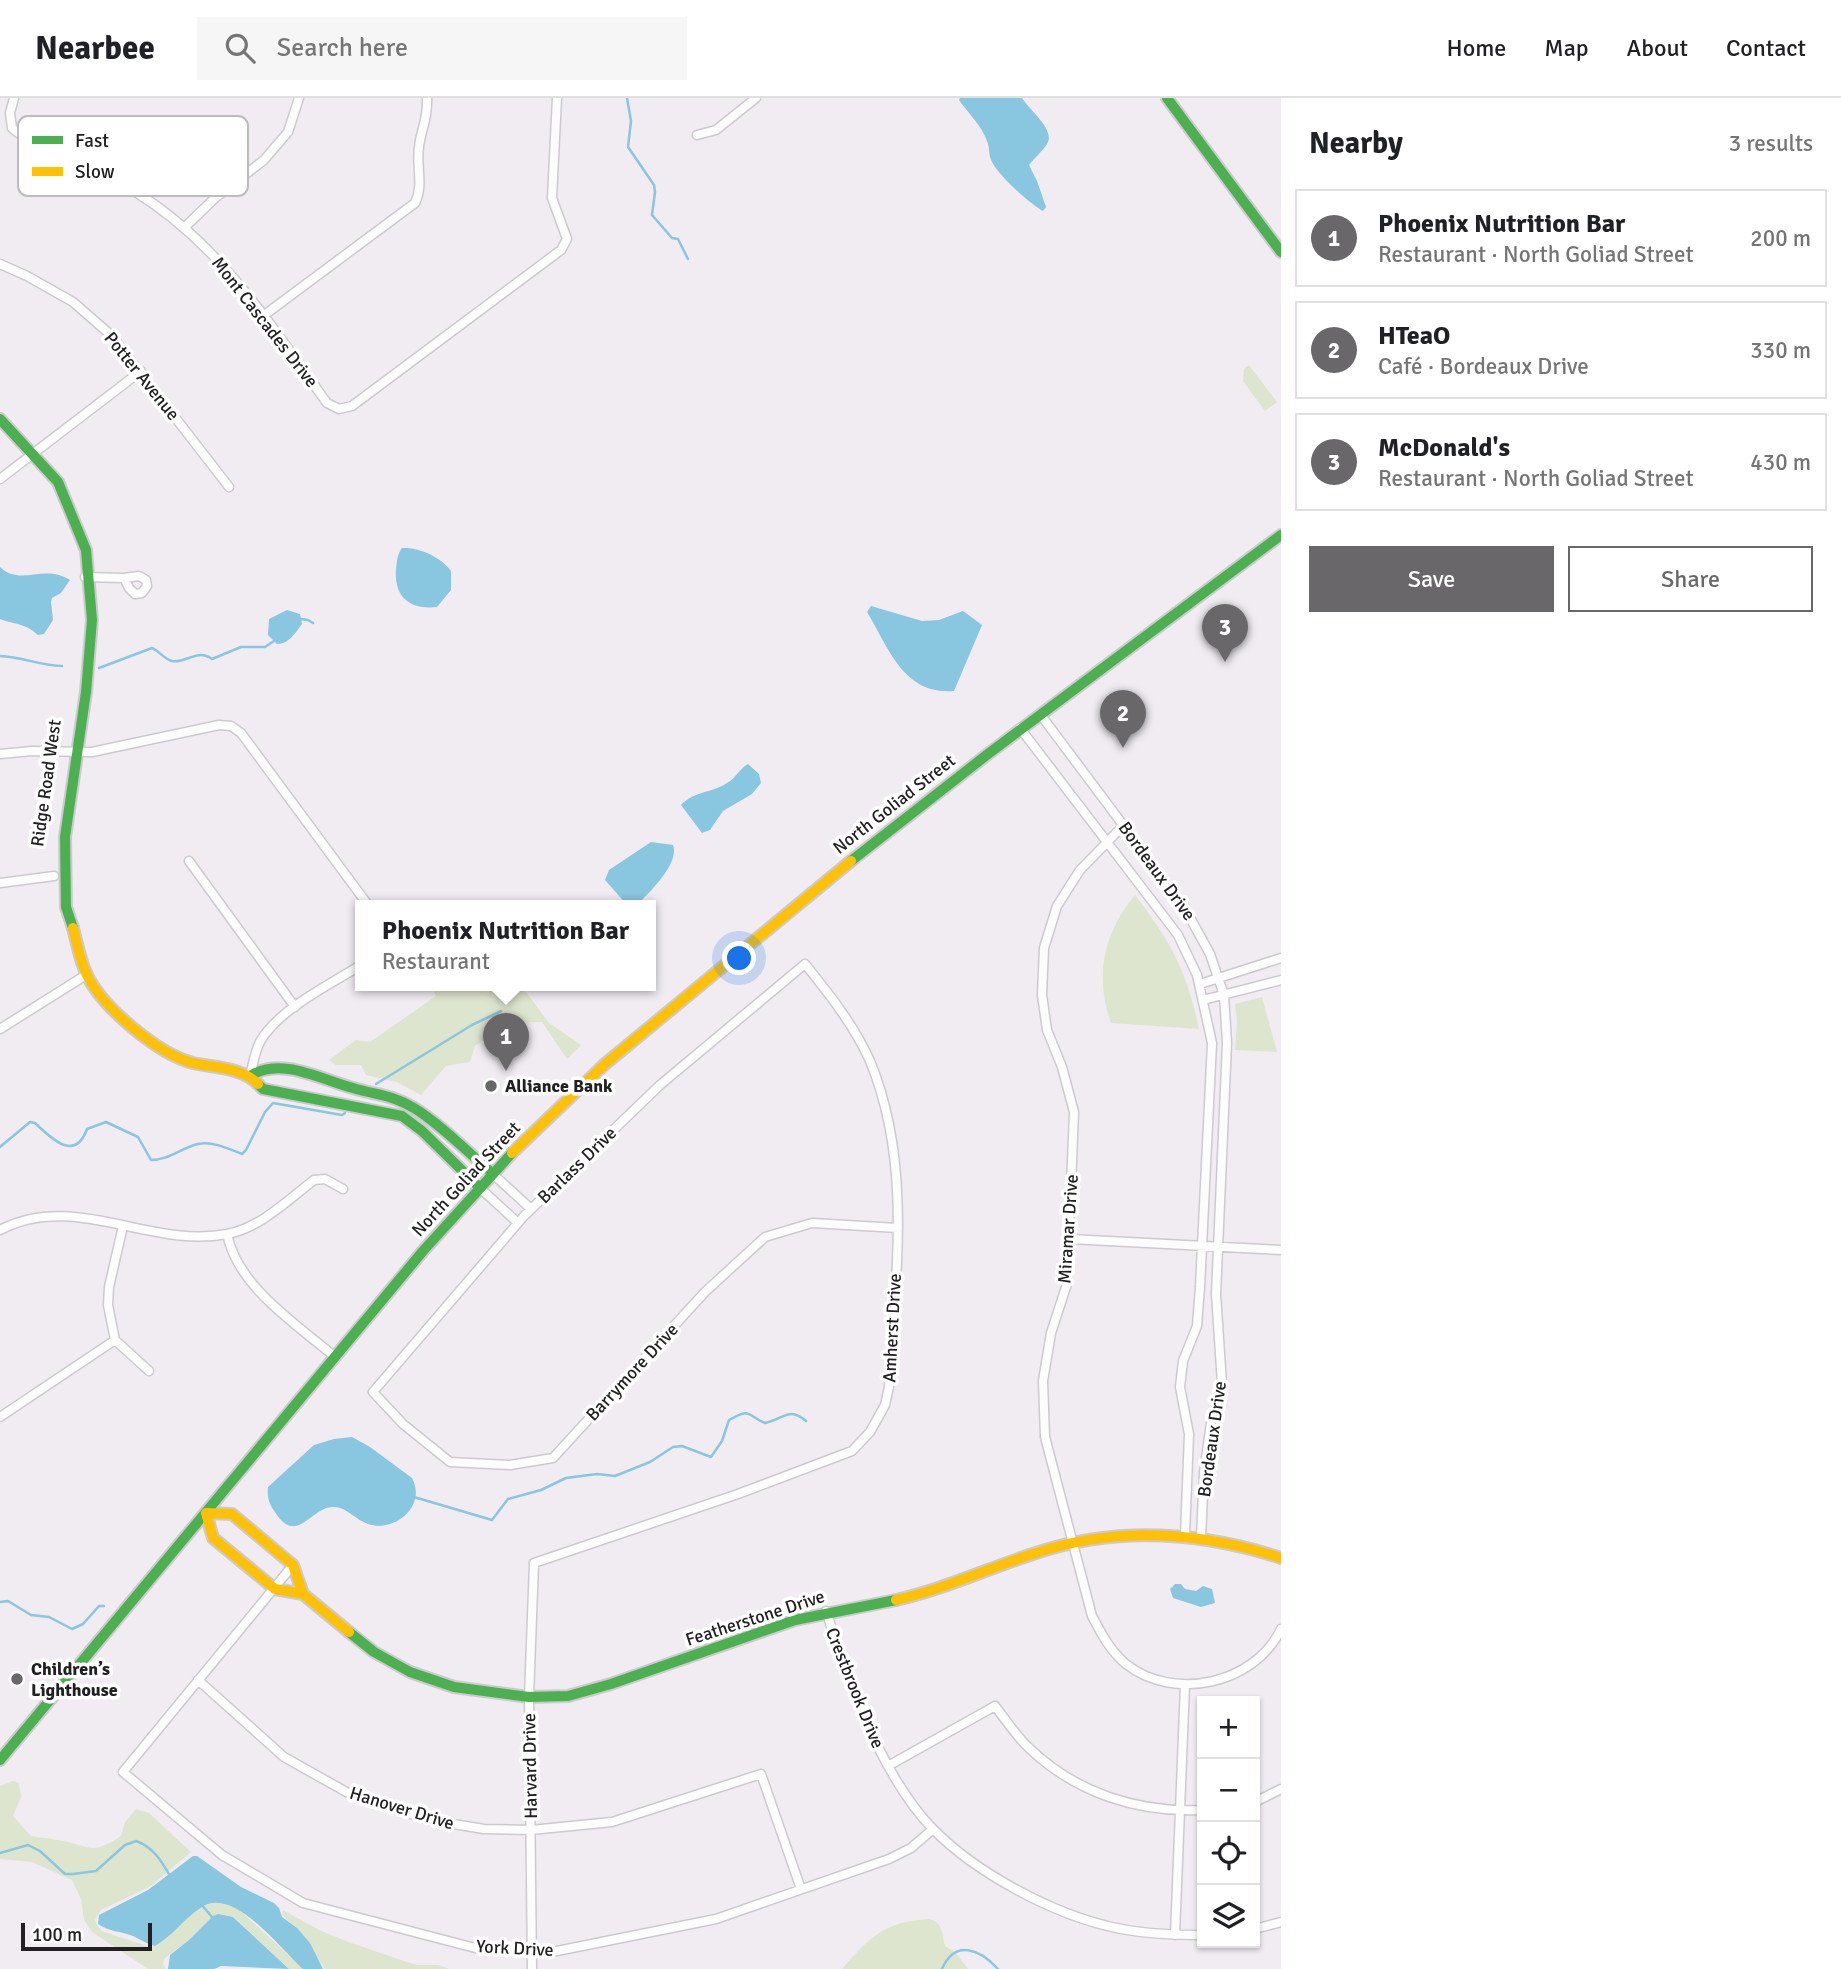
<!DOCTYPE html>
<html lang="en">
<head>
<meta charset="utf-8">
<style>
  body { margin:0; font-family:Signika,sans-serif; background:#f6f6f6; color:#202124 }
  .controls { position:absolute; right:21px; bottom:21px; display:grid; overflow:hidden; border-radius:0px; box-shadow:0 2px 5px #0004 }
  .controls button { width:63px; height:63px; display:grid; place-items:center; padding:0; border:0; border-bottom:2px solid #e0e0e0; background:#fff; color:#202124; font:35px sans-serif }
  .scale { position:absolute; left:21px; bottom:18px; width:131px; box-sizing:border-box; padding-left:7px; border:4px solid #222023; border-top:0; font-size:19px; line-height:24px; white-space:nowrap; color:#222023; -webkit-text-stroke:5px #fff; paint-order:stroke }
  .you { position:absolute; left:740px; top:861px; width:24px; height:24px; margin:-18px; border:5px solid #fff; border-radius:50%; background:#1a73e8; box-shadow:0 0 0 10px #1a73e833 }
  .badge { display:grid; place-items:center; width:46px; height:46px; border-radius:50%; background:#6a676b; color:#fff; font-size:23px; font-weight:700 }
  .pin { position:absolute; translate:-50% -58px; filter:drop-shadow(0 2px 4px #0008) }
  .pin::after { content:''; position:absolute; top:37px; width:24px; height:21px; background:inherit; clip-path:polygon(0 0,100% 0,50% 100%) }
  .popup { position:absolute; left:355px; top:802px; width:301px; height:91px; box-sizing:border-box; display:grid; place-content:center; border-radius:0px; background:#fff; filter:drop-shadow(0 2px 5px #0005); font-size:23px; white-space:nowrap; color:#757577 }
  .popup b { font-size:26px; color:#202124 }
  .popup::after { content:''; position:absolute; left:50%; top:100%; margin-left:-14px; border:14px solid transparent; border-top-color:#fff }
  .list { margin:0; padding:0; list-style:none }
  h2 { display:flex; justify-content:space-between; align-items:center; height:91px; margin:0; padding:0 28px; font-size:30px }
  h2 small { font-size:23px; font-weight:400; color:#757577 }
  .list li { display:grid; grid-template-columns:46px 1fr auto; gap:21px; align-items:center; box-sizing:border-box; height:98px; margin:0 14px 14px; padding:0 14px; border:2px solid #e0e0e0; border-radius:0px }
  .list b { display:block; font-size:26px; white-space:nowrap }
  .list p { margin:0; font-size:23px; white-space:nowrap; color:#757577 }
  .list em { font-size:23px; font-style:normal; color:#757577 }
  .actions { display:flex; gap:14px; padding:21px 28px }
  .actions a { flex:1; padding:16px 0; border:2px solid #6a676b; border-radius:0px; text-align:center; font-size:24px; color:#6a676b }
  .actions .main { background:#6a676b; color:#fff }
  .icon { flex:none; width:38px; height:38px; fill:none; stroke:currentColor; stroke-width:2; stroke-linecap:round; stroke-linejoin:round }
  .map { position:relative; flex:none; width:1281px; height:1871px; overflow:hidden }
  header { display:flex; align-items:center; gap:42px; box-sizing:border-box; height:98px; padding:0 35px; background:#fff; border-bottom:2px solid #e0e0e0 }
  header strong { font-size:33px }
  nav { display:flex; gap:38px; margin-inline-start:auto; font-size:24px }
  .search { width:490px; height:63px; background:#f6f6f6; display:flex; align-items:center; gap:18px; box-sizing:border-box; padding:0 24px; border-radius:0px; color:#757577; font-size:26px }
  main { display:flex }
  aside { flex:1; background:#fff }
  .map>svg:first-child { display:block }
  .green { fill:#dee5cf }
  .water { fill:#89c6e0 }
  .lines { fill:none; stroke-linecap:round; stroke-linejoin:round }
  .stream { stroke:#89c6e0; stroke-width:2.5 }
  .street-casing { stroke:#cdcacf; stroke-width:11 }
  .fast-casing { stroke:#cdcacf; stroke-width:14 }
  .slow-casing { stroke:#cdcacf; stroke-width:14 }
  .street { stroke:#fdfcfd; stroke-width:8 }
  .fast { stroke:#4caf50; stroke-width:10 }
  .slow { stroke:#ffc107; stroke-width:10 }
  .poi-dot { fill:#6a676b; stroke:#fff; stroke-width:2.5 }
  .labels { text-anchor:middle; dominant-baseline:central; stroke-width:7; stroke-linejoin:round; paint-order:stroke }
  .street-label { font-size:18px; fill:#222023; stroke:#fff }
  .poi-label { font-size:18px; font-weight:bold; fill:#222023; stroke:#fff; text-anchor:start }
  .key { fill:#fff; stroke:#bdbcbd; stroke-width:2 }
  .key-label { font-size:19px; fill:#222023 }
</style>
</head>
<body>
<header>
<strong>Nearbee</strong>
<div class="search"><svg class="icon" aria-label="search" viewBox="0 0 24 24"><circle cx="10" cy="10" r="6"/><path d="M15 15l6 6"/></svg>Search here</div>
<nav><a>Home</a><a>Map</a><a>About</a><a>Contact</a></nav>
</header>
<main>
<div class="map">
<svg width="1281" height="1871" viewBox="0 0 1281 1871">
  <rect width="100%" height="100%" fill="#f0ecf2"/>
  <path class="green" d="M 1249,267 L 1277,304 L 1265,313 L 1243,283 L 1244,271 Z
    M 1135,797 C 1171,844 1187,873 1199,931 L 1111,925 C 1094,879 1104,834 1135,797 Z
    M 430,887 L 521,887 L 549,925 L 581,947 L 567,961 L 542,924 L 509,925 L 475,948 L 470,964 L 446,968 L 421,997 L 397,984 L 366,977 L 361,967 L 336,967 L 329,962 L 356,942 L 370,944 L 436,898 Z
    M 1262,899 L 1277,954 L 1235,952 L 1237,923 L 1235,906 Z
    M 13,1683 L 19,1685 L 21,1699 L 13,1718 L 31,1738 C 40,1740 49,1740 58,1742 C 90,1747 90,1759 121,1738 L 125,1724 L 136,1711 L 149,1715 L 191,1754 L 151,1788 L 101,1812 L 95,1822 C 97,1827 98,1829 102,1833 C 104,1834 150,1849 153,1849 L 200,1809 L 215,1804 L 225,1804 L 240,1812 L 303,1871 L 289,1871 L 234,1819 L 213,1818 L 189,1842 L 165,1860 L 163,1866 L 166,1871 L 148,1871 L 92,1834 L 84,1822 L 81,1801 L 72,1782 L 32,1764 L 0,1761 L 0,1688 Z
    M 283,1812 L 319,1832 L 351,1845 L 416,1867 L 438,1867 L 450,1871 L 325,1871 L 301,1835 L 282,1817 Z
    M 928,1821 C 943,1823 942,1836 945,1848 L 956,1855 L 968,1871 L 842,1871 C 870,1839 884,1824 928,1821 Z"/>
  <path class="water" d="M 960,0 L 1022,0 C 1030,13 1056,32 1047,46 C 1042,54 1034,60 1029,67 L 1037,83 L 1046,109 L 1043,113 C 1030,106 1000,79 992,64 C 988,56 990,50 987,43 C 982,28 968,15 959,2 Z
    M 402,450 C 419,449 441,459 451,473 L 451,492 L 437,509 C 410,512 394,499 396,472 C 397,463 397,457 402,450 Z
    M 0,469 C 21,489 43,465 70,482 L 61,495 L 52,500 L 51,504 L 53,522 L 44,536 L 38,537 C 25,525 16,527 0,521 Z
    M 871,508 L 922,523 L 939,522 L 963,513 L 982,527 L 954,593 C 903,597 889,550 867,514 Z
    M 287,512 L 300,516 L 302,526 C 295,535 289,546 277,546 L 268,537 L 269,521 Z
    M 748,666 L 759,676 L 761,685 L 752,696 L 723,713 L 710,732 L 702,735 L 681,707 C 694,693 712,695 727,685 C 736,680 739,671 748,666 Z
    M 651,744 L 673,747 C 680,765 650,794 638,806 L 627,807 L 605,782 L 609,772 Z
    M 352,1339 L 370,1349 L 412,1380 C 427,1408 395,1435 368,1426 C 356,1422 346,1409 334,1409 C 311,1408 297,1449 275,1414 C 269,1406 267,1399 268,1389 L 314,1347 L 334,1341 Z
    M 1175,1486 L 1181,1486 L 1185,1491 L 1196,1493 L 1203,1488 L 1212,1491 L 1215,1505 L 1201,1509 L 1173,1500 L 1170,1491 Z
    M 193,1758 L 197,1758 L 241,1789 L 274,1805 L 279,1810 L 282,1819 L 297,1830 L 310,1845 L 323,1871 L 303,1871 C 281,1852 234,1788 202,1809 C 185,1819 173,1838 155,1848 C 147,1846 141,1842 133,1838 C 121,1833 109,1834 98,1826 L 99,1817 L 148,1792 Z
    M 218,1816 L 233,1819 L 289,1871 L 221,1868 L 214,1871 L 168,1871 L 170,1857 L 189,1842 L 213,1818 Z"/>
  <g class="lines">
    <path class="stream" d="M 627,0 L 631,23 L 628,49 L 654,87 L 655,94 L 652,117 L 672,140 L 678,141 L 688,161
      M 300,521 L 308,522 L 313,525
      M 0,558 C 22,559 42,568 62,568
      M 99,570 L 152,550 C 158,552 164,561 172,563 C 186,566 196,550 212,561 L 241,549 L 265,549 L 274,543
      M 376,986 L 472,927 L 501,913
      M 0,1049 L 30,1024 L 35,1025 C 51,1040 75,1065 87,1031 L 106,1024 L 138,1039 L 151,1062 C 169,1062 181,1050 198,1046 C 213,1043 229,1051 242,1056 L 246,1052 L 265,1014 L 273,1005 L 342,1017 L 345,1015
      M 414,1399 L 492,1422 L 508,1401 L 541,1392 L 566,1380 L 597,1376 L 615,1378 L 650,1364 L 673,1349 L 682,1348 L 711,1359 L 722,1343 L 729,1322 C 752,1309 746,1317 765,1325 C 784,1321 789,1308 806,1323
      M 0,1504 L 8,1503 L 31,1517 L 49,1519 L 72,1531 L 83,1526 L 99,1508 L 104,1508
      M 0,1755 L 28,1747 L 40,1753 L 65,1776 L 73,1776 L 96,1773 L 125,1747 L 136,1743 C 153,1749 161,1762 170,1778
      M 201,1806 L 212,1819
      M 942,1871 C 955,1841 980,1851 998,1871"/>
    <defs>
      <path id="street" d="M 14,0 L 10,15 L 12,30 C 31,47 55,52 78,62 C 97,71 117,82 134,93 C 219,145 270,226 327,305 L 339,311 L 352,308 L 561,152 L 567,141 L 552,100 L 557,0
        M 697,37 L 716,32 L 756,0
        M 185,129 L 215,100 L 264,62 L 288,34 L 299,0
        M 0,166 L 27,178 L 73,204 L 112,238 L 229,389
        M 263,218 L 415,105 C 424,87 416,69 419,49 C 421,30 428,23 427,0
        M 0,381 L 141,273
        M 139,478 L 146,482 L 147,488 L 142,495 L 135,496 L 129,490 L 124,480 Z
        M 85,479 L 124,480
        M 1040,616 L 1183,807 L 1210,856 L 1224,897 L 1227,945 L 1216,1196 L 1222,1286 L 1211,1325 L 1204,1374 L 1201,1439
        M 1020,630 L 1178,837 L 1197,877 L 1212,945 L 1200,1189 L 1197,1228 L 1183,1263 L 1180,1289 L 1189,1336 L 1185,1437
        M 0,656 L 32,653 L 92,654 L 219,627 L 231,628 L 241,635 L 368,807
        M 1124,727 L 1080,772 L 1057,808 L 1044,850 L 1042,897 L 1047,932 L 1062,969 L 1074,1014 L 1067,1186 L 1051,1235 L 1043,1283 L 1045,1339 L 1092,1518 C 1101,1535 1110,1553 1126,1566 C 1174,1604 1255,1586 1281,1531
        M 189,763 L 295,909
        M 0,785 L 54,778
        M 1200,886 L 1281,860
        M 1203,902 L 1281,882
        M 0,931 L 86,877
        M 250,978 C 253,966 255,952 261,942 C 281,910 329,887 361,867
        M 493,1076 L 531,1111
        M 480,1090 L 518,1125
        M 123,1128 L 109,1189 L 108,1207 L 115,1242 L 149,1273
        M 0,1132 C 75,1093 150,1151 227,1136 C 260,1130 288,1102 314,1082 L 325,1081 L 343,1091
        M 227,1136 C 238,1189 295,1225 335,1259
        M 1070,1141 L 1281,1152
        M 0,1319 L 115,1242
        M 293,1467 L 123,1674 L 222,1757 L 303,1805 L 479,1851 L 552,1854 L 716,1821 L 889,1761 L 911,1750 L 933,1731
        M 826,1513 C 843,1565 860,1618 887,1666 C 899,1688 915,1713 933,1731 C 976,1775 1053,1816 1112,1829 C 1141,1836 1173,1837 1202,1837
        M 198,1582 L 284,1659 L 350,1696 L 429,1722 L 484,1731 L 531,1732 L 612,1724 L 761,1676 L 801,1791
        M 888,1668 L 995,1608 C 1006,1622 1016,1638 1029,1650 C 1076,1695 1138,1715 1202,1712
        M 1255,1704 L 1281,1691
        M 1255,1831 L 1281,1824
        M 1175,1837 L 1185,1587
        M 532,1871 L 529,1599 L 534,1465 L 738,1396 L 852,1353 L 870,1334 L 885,1307 L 889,1289 C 895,1179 913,1067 870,963 C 854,927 829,896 805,866 L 660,987 L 524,1118 L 373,1294 L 403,1326 L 450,1364 L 510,1367 L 553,1360 L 705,1194 L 765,1139 L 812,1125 L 898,1130"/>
      <path id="fast" d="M 1167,0 L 1281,154
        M 0,321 L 58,384 L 86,452 L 92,522 L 86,594 L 65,739 L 66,809 L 73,830
        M 851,763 L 988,656 L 1281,437
        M 250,978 C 281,958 322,982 353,990 C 376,997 393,997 414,1010 C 439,1025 470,1056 493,1076
        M 258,986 L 263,991 L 402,1018 L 422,1033 L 480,1090
        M 349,1534 L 374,1554 L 410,1574 L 454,1589 L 529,1599 L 568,1598 L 611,1586 L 795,1522 L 896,1502
        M 0,1662 L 423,1153 L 512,1055"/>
      <path id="slow" d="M 73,830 C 77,845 80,863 87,877 C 102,909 158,956 193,965 C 215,970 241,969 258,986
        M 512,1055 L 605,966 L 851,763
        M 303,1496 L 275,1491 L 213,1440 L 206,1415 L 232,1416 L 293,1467 L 303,1496 L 349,1534
        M 896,1502 C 945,1491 991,1469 1039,1454 C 1120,1428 1201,1434 1281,1460"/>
    </defs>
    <use href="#street" class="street-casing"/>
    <use href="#fast" class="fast-casing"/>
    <use href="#slow" class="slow-casing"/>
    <use href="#street" class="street"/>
    <use href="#fast" class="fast"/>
    <use href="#slow" class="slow"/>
  </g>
  <g class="poi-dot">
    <circle cx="491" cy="988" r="7"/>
    <circle cx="17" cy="1581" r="7"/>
  </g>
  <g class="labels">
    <g class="street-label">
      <text transform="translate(265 224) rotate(52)">Mont Cascades Drive</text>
      <text transform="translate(142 278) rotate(51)">Potter Avenue</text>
      <text transform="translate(46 685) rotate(-82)">Ridge Road West</text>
      <text transform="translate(894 706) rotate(-38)">North Goliad Street</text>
      <text transform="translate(1157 773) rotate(54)">Bordeaux Drive</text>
      <text transform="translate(577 1067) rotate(-44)">Barlass Drive</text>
      <text transform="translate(466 1081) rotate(-47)">North Goliad Street</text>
      <text transform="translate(1068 1131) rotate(-86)">Miramar Drive</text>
      <text transform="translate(892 1230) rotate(-87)">Amherst Drive</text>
      <text transform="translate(632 1274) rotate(-47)">Barrymore Drive</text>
      <text transform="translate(1212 1341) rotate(-82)">Bordeaux Drive</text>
      <text transform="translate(755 1520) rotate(-18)">Featherstone Drive</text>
      <text transform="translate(855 1590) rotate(68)">Crestbrook Drive</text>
      <text transform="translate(530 1668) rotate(-91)">Harvard Drive</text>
      <text transform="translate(402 1710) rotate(17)">Hanover Drive</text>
      <text transform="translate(515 1850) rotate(3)">York Drive</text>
    </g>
    <g class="poi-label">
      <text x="505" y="988">Alliance Bank</text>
      <text x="31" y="1571">Children’s<tspan x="31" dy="21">Lighthouse</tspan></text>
    </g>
  </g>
  <rect x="18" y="18" width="230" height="80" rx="10" class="key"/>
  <rect x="32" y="38" width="31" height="8" fill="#4caf50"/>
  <rect x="32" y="69" width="31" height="9" fill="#ffc107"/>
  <g class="key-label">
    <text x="75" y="49">Fast</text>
    <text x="75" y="80">Slow</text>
  </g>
</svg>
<div class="controls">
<button>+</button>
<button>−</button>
<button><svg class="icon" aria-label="locate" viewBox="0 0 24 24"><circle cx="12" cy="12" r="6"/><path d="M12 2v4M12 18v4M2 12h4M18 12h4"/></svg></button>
<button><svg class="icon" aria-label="layers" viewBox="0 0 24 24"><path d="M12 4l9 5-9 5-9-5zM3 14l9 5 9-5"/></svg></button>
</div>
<div class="scale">100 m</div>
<div class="you"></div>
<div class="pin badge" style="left:506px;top:973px">1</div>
<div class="popup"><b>Phoenix Nutrition Bar</b>Restaurant</div>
<div class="pin badge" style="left:1123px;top:650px">2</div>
<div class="pin badge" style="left:1225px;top:564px">3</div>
</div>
<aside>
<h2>Nearby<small>3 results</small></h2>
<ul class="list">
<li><span class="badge">1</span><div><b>Phoenix Nutrition Bar</b><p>Restaurant · North Goliad Street</p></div><em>200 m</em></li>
<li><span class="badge">2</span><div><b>HTeaO</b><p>Café · Bordeaux Drive</p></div><em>330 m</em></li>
<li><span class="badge">3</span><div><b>McDonald's</b><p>Restaurant · North Goliad Street</p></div><em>430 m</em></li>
</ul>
<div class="actions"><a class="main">Save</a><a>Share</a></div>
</aside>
</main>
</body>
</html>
